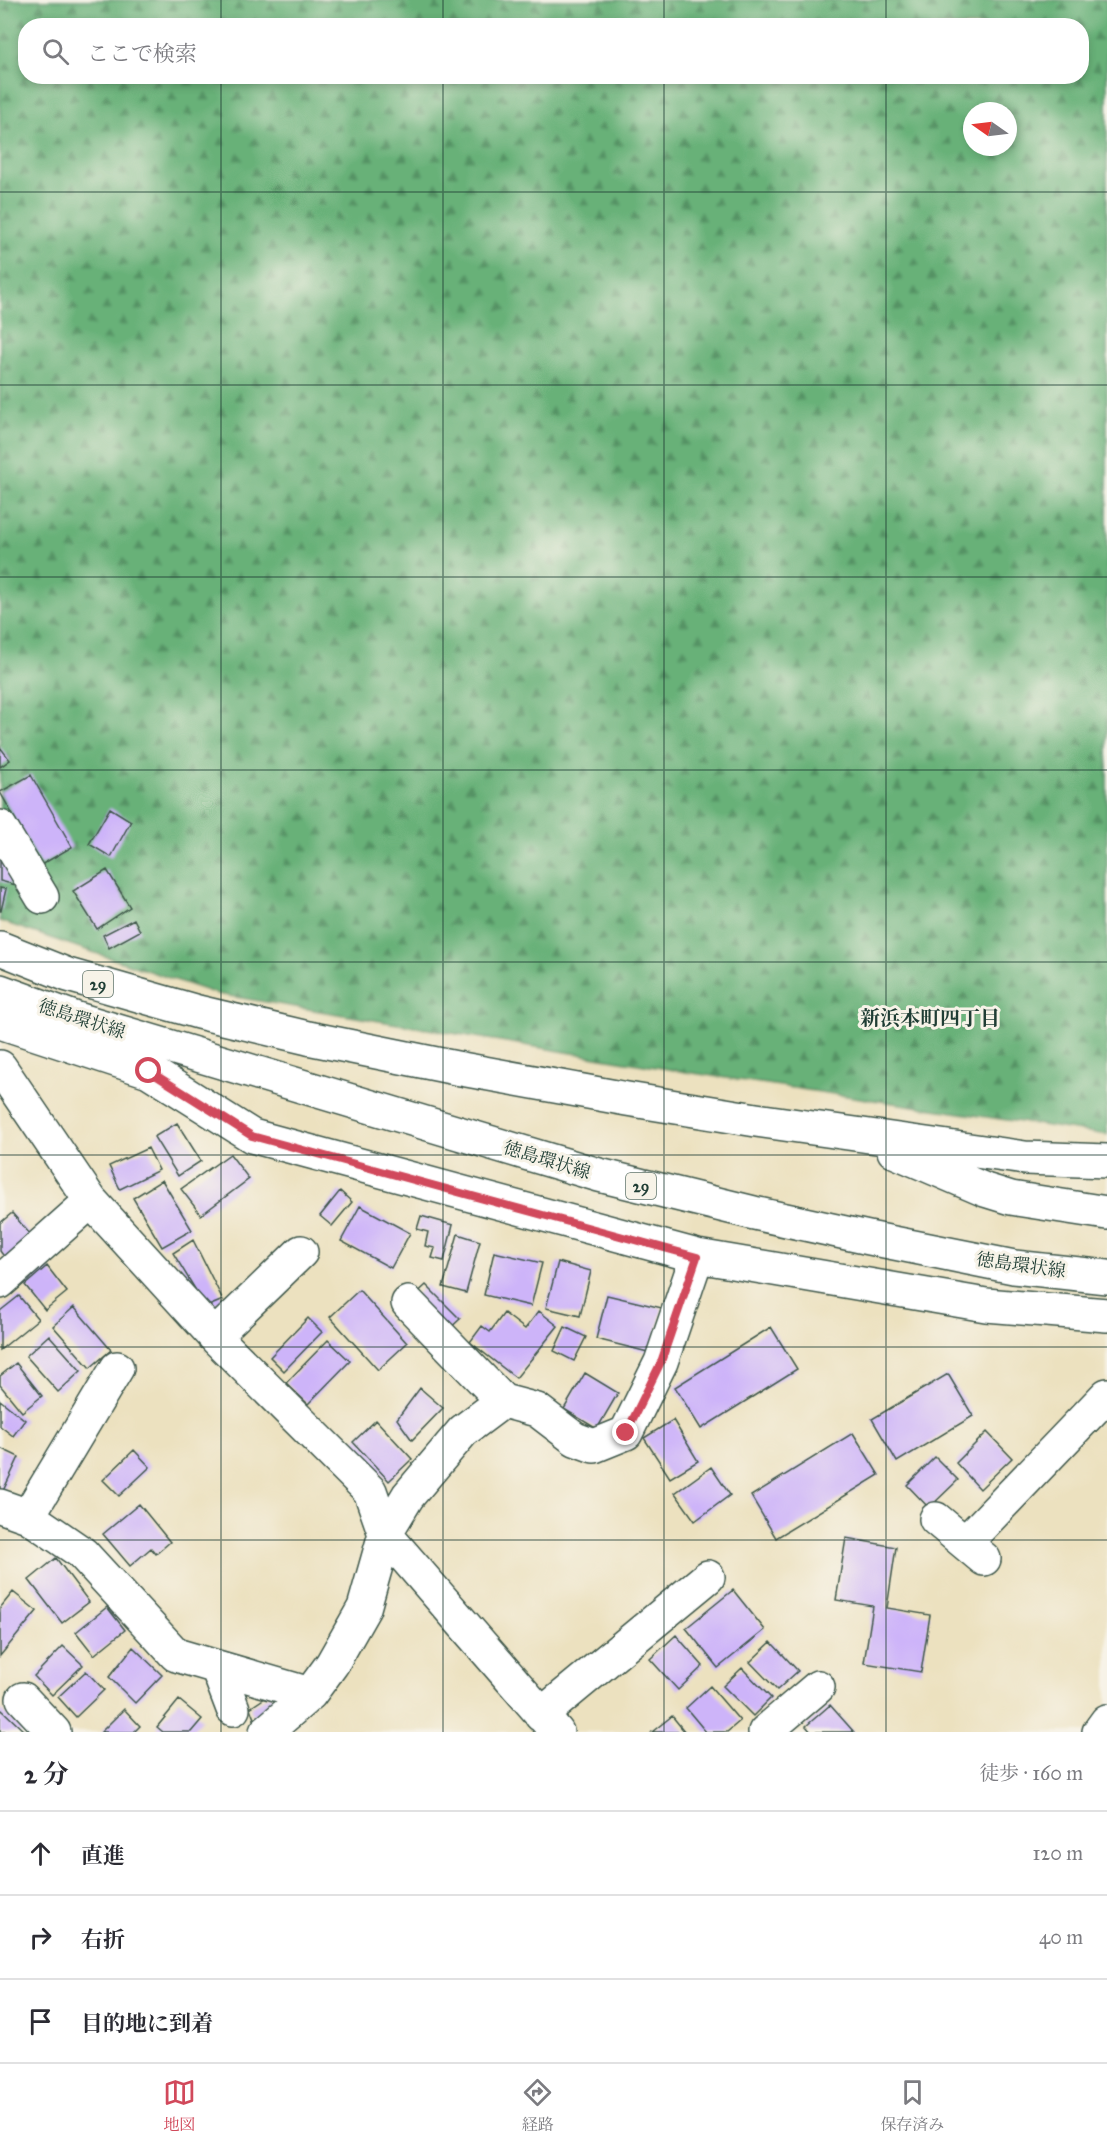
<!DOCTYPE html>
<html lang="ja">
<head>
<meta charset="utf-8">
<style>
  body { margin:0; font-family:"IM FELL Great Primer","Noto Serif JP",serif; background:#f2f2f3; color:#2b2b33 }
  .compass { position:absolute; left:963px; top:102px; width:54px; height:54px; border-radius:50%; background:#fff; box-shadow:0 3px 9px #0003; rotate:284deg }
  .stop { position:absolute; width:18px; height:18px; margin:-14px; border:4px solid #d1495b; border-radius:50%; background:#fff }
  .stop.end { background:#d1495b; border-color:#fff; box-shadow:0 2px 6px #0008 }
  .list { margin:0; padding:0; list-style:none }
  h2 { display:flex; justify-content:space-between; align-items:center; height:78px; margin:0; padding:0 24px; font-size:26px }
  h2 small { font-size:20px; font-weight:400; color:#7c7c81 }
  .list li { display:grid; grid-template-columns:39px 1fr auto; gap:18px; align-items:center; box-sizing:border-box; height:84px; padding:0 24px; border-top:2px solid #e1e1e2 }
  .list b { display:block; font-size:22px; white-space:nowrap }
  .list em { font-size:20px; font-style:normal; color:#7c7c81 }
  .icon { flex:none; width:33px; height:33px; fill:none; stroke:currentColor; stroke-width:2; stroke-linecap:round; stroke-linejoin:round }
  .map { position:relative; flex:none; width:1107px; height:1732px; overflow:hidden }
  .search { position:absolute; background:#fff; box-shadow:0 3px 9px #0003; left:18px; right:18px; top:18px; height:66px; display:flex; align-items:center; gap:15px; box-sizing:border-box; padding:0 21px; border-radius:24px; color:#7c7c81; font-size:22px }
  .sheet { height:330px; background:#fff }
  nav { display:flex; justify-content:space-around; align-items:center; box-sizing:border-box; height:84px; border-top:2px solid #e1e1e2; background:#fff; font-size:16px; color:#7c7c81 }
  nav a { display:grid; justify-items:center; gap:3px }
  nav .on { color:#d1495b }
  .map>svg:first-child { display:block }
  .forest { fill:url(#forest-firs); stroke:#437756; stroke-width:1.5; fill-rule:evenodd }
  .building { fill:#cdb4f9 }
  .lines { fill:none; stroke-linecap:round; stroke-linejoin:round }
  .minor-casing { stroke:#3e5649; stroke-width:36 }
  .major-casing { stroke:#3e5649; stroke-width:36 }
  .minor { stroke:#fff; stroke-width:33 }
  .major { stroke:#fff; stroke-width:33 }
  .route { stroke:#d1495b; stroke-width:8 }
  .grid { fill:none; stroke:#1f3d34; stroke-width:1.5; stroke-opacity:0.55 }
  .labels { text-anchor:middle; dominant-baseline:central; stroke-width:6; stroke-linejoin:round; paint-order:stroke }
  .shield { fill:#f7f3e8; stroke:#60746a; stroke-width:1.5 }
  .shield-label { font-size:16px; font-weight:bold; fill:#1f3d34 }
  .street-label { font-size:18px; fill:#1f3d34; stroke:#f7f3e8 }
  .neighbourhood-label { font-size:20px; font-weight:bold; fill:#1f3d34; stroke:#f7f3e8 }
</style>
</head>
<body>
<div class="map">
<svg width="1107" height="1732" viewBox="0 0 1107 1732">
  <defs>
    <pattern id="forest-firs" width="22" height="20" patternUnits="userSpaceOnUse" patternTransform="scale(1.5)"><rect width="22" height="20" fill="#67b178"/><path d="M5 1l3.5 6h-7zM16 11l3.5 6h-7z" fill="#549163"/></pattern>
  </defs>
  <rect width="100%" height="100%" fill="#f7f3e8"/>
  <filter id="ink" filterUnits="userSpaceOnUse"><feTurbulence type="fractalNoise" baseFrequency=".0167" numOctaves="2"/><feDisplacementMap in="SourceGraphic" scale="12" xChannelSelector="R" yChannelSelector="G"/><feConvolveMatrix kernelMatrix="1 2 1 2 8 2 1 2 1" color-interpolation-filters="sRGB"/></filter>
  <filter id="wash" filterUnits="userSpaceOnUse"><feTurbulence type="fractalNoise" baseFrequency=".008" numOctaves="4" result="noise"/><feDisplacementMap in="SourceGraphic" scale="24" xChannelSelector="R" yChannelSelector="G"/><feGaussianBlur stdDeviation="1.35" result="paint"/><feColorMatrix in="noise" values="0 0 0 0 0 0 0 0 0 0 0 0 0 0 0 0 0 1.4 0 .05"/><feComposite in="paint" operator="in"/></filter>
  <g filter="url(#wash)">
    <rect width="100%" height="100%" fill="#ece1bf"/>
    <path class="forest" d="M 0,0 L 1107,0 L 1107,1135 L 686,1072 L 217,994 L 0,921 ZM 26,26 L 1082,26 L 1082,76 L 26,76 ZM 972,111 L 1008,111 L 1008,147 L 972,147 Z"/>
    <g id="blocks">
      <path class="building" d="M 0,747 L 10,760 L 0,767 Z
        M 31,775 L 72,847 L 41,865 L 0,792 Z
        M 110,808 L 131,821 L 111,857 L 89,844 Z
        M 0,854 L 27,888 L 0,881 Z
        M 107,870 L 130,907 L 97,929 L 73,891 Z
        M 0,888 L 6,889 L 1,911 L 0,911 Z
        M 134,919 L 140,931 L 109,948 L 103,935 Z
        M 177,1123 L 201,1161 L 178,1176 L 154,1137 Z
        M 148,1148 L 159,1170 L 120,1189 L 109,1166 Z
        M 230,1154 L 249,1179 L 201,1215 L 181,1189 Z
        M 162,1180 L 192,1230 L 162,1247 L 133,1198 Z
        M 340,1191 L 352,1202 L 332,1226 L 320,1216 Z
        M 360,1206 L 410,1233 L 391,1268 L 341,1241 Z
        M 12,1213 L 35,1240 L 8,1262 L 0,1251 L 0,1223 Z
        M 421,1216 L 453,1225 L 444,1261 L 432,1258 L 435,1248 L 425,1246 L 428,1232 L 417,1229 Z
        M 458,1234 L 480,1241 L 466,1293 L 443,1287 Z
        M 193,1240 L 223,1300 L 206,1307 L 173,1253 Z
        M 494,1252 L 542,1263 L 531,1306 L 484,1295 Z
        M 558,1262 L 591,1271 L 580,1316 L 546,1308 Z
        M 47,1266 L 67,1292 L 45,1310 L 25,1285 Z
        M 426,1285 L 460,1319 L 446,1332 L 412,1298 Z
        M 359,1290 L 407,1343 L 378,1370 L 330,1317 Z
        M 607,1295 L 662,1308 L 652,1353 L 596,1339 Z
        M 19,1296 L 38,1319 L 0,1350 L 0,1311 Z
        M 74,1307 L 111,1350 L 90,1368 L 53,1326 Z
        M 539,1311 L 558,1326 L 516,1378 L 470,1342 L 482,1326 L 490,1332 L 504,1313 L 525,1329 Z
        M 308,1318 L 322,1332 L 284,1371 L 270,1357 Z
        M 565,1327 L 586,1337 L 574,1361 L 554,1351 Z
        M 771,1327 L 797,1369 L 701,1429 L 675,1387 Z
        M 49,1335 L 81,1371 L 58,1392 L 26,1356 Z
        M 328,1340 L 350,1361 L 308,1404 L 286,1383 Z
        M 16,1363 L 42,1396 L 22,1412 L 0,1385 L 0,1376 Z
        M 585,1373 L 618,1393 L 597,1429 L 564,1409 Z
        M 948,1374 L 973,1416 L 897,1462 L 872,1419 Z
        M 420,1388 L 443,1408 L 412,1440 L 397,1419 Z
        M 0,1400 L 25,1420 L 13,1436 L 0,1426 Z
        M 376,1420 L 412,1459 L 389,1481 L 353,1442 Z
        M 673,1420 L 698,1461 L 670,1478 L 644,1438 Z
        M 987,1432 L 1012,1458 L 980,1489 L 956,1463 Z
        M 853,1433 L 879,1475 L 776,1538 L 751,1496 Z
        M 0,1448 L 19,1457 L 2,1493 L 0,1492 Z
        M 134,1450 L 150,1467 L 119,1496 L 103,1480 Z
        M 935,1457 L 958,1480 L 929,1508 L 907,1485 Z
        M 711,1467 L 730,1495 L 695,1521 L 675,1493 Z
        M 139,1504 L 170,1542 L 156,1554 L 151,1548 L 130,1566 L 103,1534 Z
        M 846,1538 L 896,1547 L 887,1608 L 930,1615 L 921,1672 L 864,1663 L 873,1606 L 836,1600 Z
        M 56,1558 L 89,1602 L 62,1623 L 29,1580 Z
        M 733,1590 L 765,1630 L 718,1668 L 686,1628 Z
        M 13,1592 L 37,1611 L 0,1656 L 0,1608 Z
        M 107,1607 L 125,1630 L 94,1655 L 76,1632 Z
        M 676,1635 L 703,1666 L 678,1690 L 650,1659 Z
        M 771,1642 L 798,1671 L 777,1690 L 750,1662 Z
        M 63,1646 L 83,1665 L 52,1695 L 34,1676 Z
        M 133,1647 L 162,1675 L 135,1703 L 109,1677 Z
        M 742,1668 L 771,1698 L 753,1716 L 723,1686 Z
        M 86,1671 L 104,1690 L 76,1717 L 58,1697 Z
        M 710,1686 L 740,1721 L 727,1732 L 706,1732 L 686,1708 Z
        M 271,1694 L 278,1706 L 256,1724 L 250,1708 Z
        M 179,1700 L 202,1719 L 191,1732 L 163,1732 L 157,1727 Z
        M 830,1705 L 854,1732 L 811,1732 L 806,1726 Z
        M 124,1709 L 140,1726 L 134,1732 L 101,1732 Z
        M 2,1710 L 25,1732 L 0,1732 L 0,1712 Z
        M 672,1716 L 685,1732 L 652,1732 Z"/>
    </g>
  </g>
  <g filter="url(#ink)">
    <use href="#blocks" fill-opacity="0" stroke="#3e5649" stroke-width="1.5"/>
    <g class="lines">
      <defs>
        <path id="minor" d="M 0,827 L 42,897
          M 0,1022 L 149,1071 L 252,1136 L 697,1256 L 986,1305 L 1107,1315
          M 0,1067 L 91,1201 L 218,1340 L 370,1491 L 385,1534 L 364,1608 L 332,1664 L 310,1694 L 266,1732
          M 0,1282 L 91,1201
          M 408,1303 L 503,1401
          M 214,1336 L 301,1252
          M 0,1506 L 28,1516 L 82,1553 L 176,1655 L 310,1694
          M 28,1516 L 117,1368
          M 936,1519 L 984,1559
          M 965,1543 L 1107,1395
          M 217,1667 L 233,1709
          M 23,1699 L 54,1732
          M 541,1715 L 708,1577
          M 557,1732 L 385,1534 L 408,1496 L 463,1431 L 503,1401 L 537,1410 L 575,1439 L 594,1446 L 626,1433 L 661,1362 L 697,1256
          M 765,1732 L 818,1687
          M 1099,1732 L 1107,1721"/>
        <path id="major" d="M 0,948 L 68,975 L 198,1012 L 308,1038 L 456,1068 L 627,1099 L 756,1120 L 1025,1158 L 1107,1161
          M 0,991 L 74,1018 L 599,1175 L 754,1213 L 869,1238 L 1014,1267 L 1107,1277
          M 894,1151 L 985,1190 L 1011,1198 L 1107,1213"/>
      </defs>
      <use href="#minor" class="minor-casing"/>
      <use href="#major" class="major-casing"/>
      <use href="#minor" class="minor"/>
      <use href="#major" class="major"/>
    </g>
  </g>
  <g class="lines" filter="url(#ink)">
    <path class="route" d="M 149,1071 L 252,1136 L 697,1257 L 661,1362 L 626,1433"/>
  </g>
  <path class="grid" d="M 221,0 L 221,26M 443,0 L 443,26M 664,0 L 664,26M 886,0 L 886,26M 221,76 L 221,1732M 443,76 L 443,1732M 664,76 L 664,1732M 886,76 L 886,1732M 0,192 L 1107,192M 0,385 L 1107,385M 0,577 L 1107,577M 0,770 L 1107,770M 0,962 L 1107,962M 0,1155 L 1107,1155M 0,1347 L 1107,1347M 0,1540 L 1107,1540"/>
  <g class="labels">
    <g class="shield">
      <rect x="83" y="971" width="30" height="26" rx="4.5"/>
      <rect x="626" y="1173" width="30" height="26" rx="4.5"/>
    </g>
    <g class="shield-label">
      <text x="98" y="984">29</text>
      <text x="641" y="1186">29</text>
    </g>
    <g class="street-label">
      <text transform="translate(82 1019) rotate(18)">徳島環状線</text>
      <text transform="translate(547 1160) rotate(17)">徳島環状線</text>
      <text transform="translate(1021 1265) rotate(8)">徳島環状線</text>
    </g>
    <g class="neighbourhood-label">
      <text x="930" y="1018">新浜本町四丁目</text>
    </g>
  </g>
</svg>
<svg class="compass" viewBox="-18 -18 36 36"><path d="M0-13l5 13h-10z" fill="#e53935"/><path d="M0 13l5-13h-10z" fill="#7c7c81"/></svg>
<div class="stop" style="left:149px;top:1071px"></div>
<div class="stop end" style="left:626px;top:1433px"></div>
<div class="search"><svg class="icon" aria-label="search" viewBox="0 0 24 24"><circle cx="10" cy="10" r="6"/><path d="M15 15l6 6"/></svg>ここで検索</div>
</div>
<section class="sheet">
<h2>2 分<small>徒歩 · 160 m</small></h2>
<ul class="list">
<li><svg class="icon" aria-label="ahead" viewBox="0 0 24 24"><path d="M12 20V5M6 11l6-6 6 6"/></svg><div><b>直進</b></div><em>120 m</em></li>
<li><svg class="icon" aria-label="right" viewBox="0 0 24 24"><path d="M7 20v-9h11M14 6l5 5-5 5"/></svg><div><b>右折</b></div><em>40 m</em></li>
<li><svg class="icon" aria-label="arrive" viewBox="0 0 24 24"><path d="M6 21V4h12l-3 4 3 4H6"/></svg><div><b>目的地に到着</b></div></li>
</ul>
</section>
<nav>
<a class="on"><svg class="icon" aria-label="map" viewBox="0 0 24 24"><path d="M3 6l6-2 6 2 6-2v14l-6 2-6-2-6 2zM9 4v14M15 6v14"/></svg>地図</a>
<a><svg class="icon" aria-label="directions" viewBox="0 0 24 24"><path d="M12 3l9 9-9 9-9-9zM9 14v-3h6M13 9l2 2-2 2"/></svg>経路</a>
<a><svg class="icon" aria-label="saved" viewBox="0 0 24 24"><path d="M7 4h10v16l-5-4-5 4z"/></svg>保存済み</a>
</nav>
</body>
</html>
